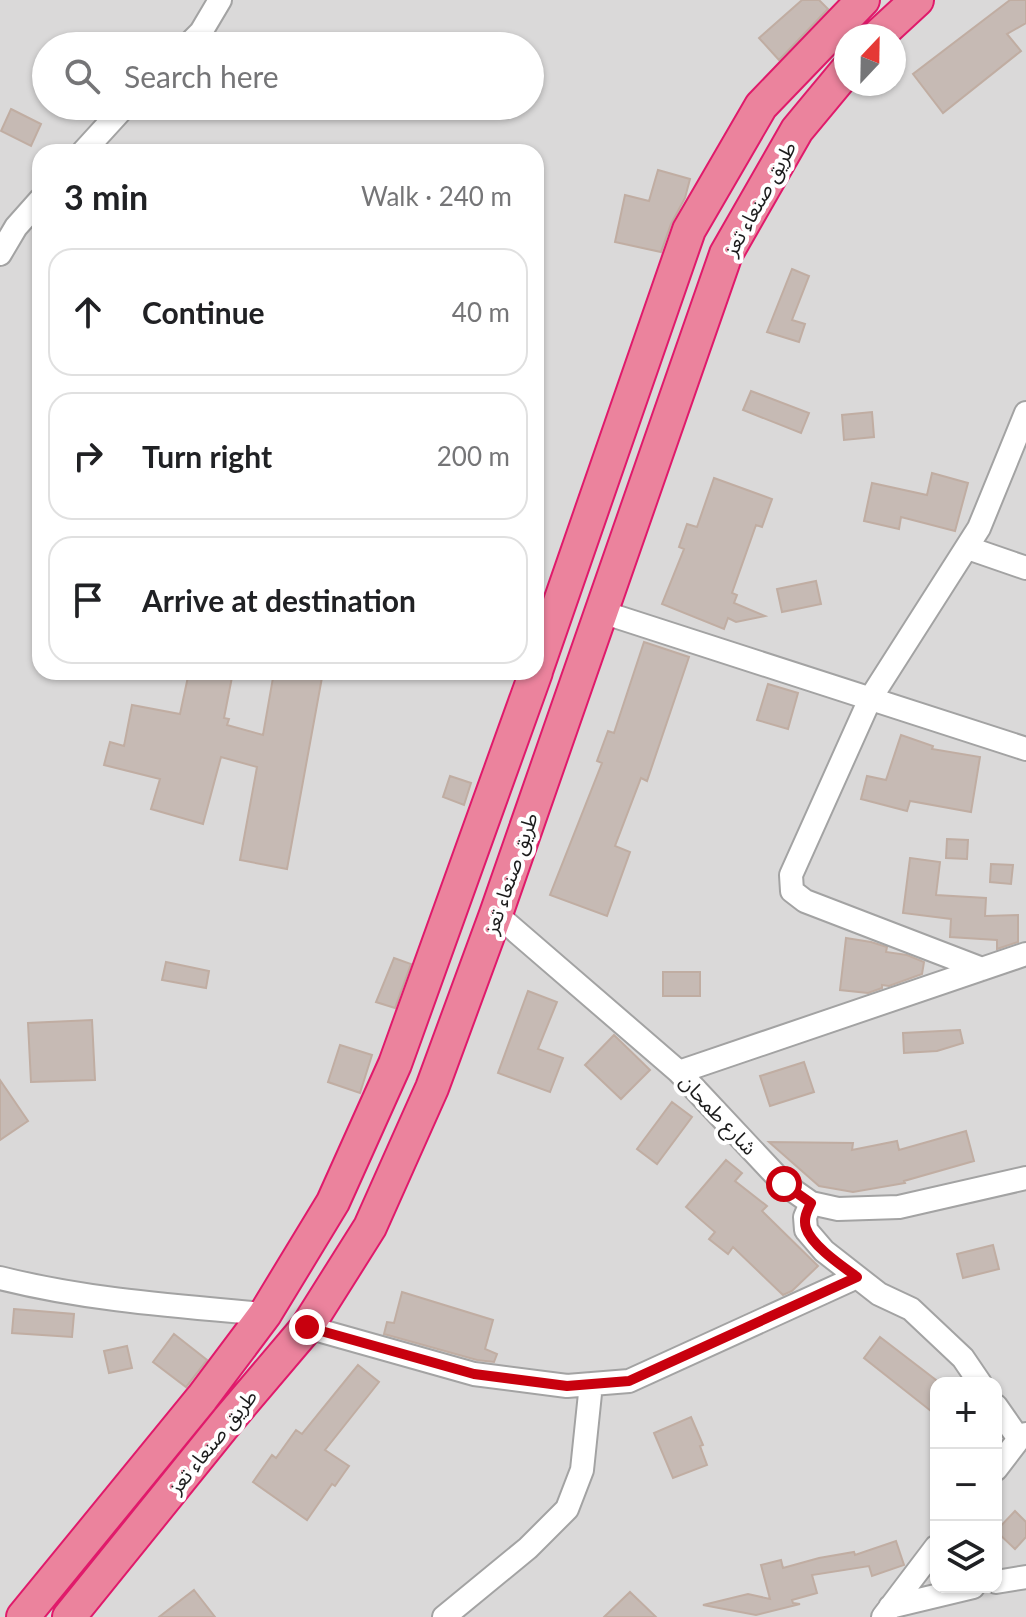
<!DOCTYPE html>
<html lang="en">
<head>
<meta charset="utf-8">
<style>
  body { margin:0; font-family:Lato,"Noto Sans Arabic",sans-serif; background:#f6f6f6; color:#202124 }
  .controls { position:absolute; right:24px; bottom:24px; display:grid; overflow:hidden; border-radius:16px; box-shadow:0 2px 6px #0004 }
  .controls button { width:72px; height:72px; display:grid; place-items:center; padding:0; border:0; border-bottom:2px solid #e0e0e0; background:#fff; color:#202124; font:40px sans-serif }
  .compass { position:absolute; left:834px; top:24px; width:72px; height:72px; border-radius:50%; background:#fff; box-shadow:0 2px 6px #0004; rotate:22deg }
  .stop { position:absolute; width:24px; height:24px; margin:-18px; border:6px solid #c8000e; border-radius:50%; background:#fff }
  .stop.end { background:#c8000e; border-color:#fff; box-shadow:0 2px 8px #0008 }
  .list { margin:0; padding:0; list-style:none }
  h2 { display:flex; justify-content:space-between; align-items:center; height:104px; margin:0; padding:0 32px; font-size:34px }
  h2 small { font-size:26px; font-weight:400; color:#757577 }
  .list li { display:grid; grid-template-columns:52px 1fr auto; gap:24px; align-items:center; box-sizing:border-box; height:128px; margin:0 16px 16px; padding:0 16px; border:2px solid #e0e0e0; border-radius:24px }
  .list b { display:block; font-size:30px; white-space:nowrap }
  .list em { font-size:26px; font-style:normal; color:#757577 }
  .icon { flex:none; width:44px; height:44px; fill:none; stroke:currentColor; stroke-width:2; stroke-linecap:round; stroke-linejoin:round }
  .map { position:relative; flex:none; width:1026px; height:1617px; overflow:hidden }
  .search { position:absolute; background:#fff; box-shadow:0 2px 6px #0004; left:32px; top:32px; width:512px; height:88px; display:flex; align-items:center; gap:20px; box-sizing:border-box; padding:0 28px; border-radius:44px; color:#757577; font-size:30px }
  .panel { position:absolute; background:#fff; box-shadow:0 2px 6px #0004; left:32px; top:144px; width:512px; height:536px; border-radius:24px }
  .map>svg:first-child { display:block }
  .residential { fill:#dad9d9; fill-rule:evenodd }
  .building { fill:#c6bab4; stroke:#c0ada2; stroke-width:2 }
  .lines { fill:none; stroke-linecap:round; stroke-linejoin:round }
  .minor-casing { stroke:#a3a3a3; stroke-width:26 }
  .highway-casing { stroke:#e01a6b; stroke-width:36 }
  .minor { stroke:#fff; stroke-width:22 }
  .highway { stroke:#eb839d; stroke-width:32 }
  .route { stroke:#c8000e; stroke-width:10 }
  .labels { text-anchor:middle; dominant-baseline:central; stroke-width:8; stroke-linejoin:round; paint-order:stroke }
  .street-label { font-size:20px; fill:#1c1c1c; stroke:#fff }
</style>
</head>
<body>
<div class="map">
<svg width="1026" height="1617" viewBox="0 0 1026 1617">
  <rect width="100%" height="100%" fill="#eee9e1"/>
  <path class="residential" d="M 0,0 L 1026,0 L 1026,1617 L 0,1617 ZM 846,36 L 894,36 L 894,84 L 846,84 ZM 46,46 L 530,46 L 530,106 L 46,106 ZM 40,152 L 536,152 L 536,672 L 40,672 ZM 936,1383 L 996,1383 L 996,1587 L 936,1587 Z"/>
  <path class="building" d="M 802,0 L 819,0 L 828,9 L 779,60 L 759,38 Z
    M 1010,0 L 1026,0 L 1026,23 L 1007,34 L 1021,51 L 943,113 L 913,74 Z
    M 11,109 L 41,124 L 31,146 L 1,131 Z
    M 658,170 L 690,179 L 685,198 L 671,224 L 661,252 L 615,242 L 625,195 L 649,201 Z
    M 792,269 L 809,276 L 792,320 L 805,324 L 799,342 L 767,332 Z
    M 751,391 L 809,413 L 801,433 L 743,410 Z
    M 872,412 L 874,437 L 844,440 L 842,415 Z
    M 932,473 L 968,483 L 955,531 L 901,517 L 899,529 L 864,521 L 872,483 L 927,495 Z
    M 714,478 L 772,499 L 762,527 L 756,525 L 732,593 L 737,595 L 734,603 L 765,616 L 736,622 L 728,618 L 724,629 L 662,604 L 684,549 L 679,547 L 687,524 L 697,527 Z
    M 816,581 L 821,604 L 782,612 L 777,589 Z
    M 644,642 L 689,657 L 647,781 L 641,778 L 615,846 L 630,852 L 607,916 L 550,895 L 602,763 L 597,761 L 608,731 L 614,733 Z
    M 189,672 L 233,672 L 224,718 L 229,719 L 227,725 L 263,735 L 274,672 L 323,672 L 287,869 L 240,860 L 257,767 L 221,757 L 203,824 L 151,809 L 160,779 L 104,765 L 110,742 L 124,746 L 132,705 L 180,714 Z
    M 768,684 L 798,693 L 788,729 L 757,720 Z
    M 901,735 L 933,746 L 932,749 L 980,757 L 971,812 L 910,801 L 907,811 L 861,799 L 867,776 L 886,780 Z
    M 450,776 L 471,783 L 464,805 L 443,797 Z
    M 947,839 L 968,840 L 967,859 L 946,858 Z
    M 910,858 L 940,862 L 936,895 L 986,898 L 985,916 L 1018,915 L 1018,942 L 997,949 L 997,940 L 950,937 L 951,919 L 903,913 Z
    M 991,864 L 1013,865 L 1011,884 L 990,882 Z
    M 846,938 L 871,942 L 887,947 L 886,952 L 907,955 L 924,962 L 922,974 L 889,986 L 882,985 L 882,988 L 868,993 L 840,990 Z
    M 394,958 L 411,964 L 395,1008 L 376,1002 Z
    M 166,962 L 209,971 L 206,988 L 162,980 Z
    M 663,972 L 700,972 L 700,996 L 663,996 Z
    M 528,991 L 557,1002 L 538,1049 L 563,1058 L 550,1092 L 498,1073 Z
    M 92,1020 L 95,1080 L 31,1082 L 28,1023 Z
    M 960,1030 L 963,1043 L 937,1051 L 904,1053 L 903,1033 Z
    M 614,1035 L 650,1070 L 621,1099 L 585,1065 Z
    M 340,1045 L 372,1055 L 360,1093 L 328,1082 Z
    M 804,1062 L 814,1092 L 770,1106 L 760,1076 Z
    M 0,1080 L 28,1121 L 0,1140 Z
    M 672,1102 L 692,1117 L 657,1164 L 637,1149 Z
    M 966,1131 L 974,1161 L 904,1181 L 905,1183 L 853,1192 L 819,1186 L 769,1142 L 853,1143 L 852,1150 L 897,1141 L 899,1150 Z
    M 726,1160 L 742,1173 L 735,1181 L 767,1206 L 762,1211 L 818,1266 L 792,1291 L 783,1295 L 733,1247 L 728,1254 L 709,1239 L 715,1232 L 686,1207 Z
    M 993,1245 L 999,1269 L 963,1278 L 957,1254 Z
    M 402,1292 L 493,1320 L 485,1349 L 497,1354 L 494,1362 L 477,1360 L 384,1334 L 387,1322 L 394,1323 Z
    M 14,1309 L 74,1314 L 72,1337 L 12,1333 Z
    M 174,1334 L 207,1360 L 186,1387 L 153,1362 Z
    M 880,1337 L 936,1380 L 936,1415 L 864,1358 Z
    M 127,1346 L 132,1368 L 109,1373 L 104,1351 Z
    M 358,1365 L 379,1382 L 325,1450 L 349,1466 L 335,1486 L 332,1484 L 307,1520 L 253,1482 L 272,1455 L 276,1458 L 296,1430 L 302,1434 Z
    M 691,1417 L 703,1445 L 700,1446 L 707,1465 L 673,1478 L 654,1433 Z
    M 1015,1511 L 1026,1522 L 1026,1537 L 1015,1549 L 996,1531 Z
    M 896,1541 L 904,1565 L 872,1576 L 869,1566 L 812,1575 L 817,1593 L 792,1600 L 793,1603 L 800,1604 L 756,1615 L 703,1605 L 748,1594 L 770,1599 L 761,1565 L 781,1560 L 783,1568 L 819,1558 L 854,1552 L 855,1555 Z
    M 194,1590 L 215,1617 L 159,1617 Z
    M 630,1592 L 656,1617 L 604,1617 Z"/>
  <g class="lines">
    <defs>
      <path id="minor" d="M 187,46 L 201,32 L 220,0
        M 83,152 L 125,106
        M 0,254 L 16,227 L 40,200
        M 968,548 L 1026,568
        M 602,612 L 1026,749
        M 496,914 L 679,1072 L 784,1184 L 811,1203 L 838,1209 L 899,1207 L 1026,1178
        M 982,969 L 805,901 L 792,891 L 791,875 L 870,699 L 979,528 L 1026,413
        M 679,1072 L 1026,954
        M 811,1203 L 805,1217 L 806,1230 L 824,1251 L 879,1294 L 911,1309 L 963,1358 L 980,1383
        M 0,1278 C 87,1300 176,1306 265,1314
        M 307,1327 L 474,1374 L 567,1386 L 629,1381 L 857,1277
        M 996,1406 L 1019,1439
        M 996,1469 L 1019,1439 L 1026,1434
        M 996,1582 L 1026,1577
        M 890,1607 L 973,1587
        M 444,1617 L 528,1548 L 567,1509 L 582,1470 L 591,1384
        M 883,1617 L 936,1547"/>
      <path id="highway" d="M 878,36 L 917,0
        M 536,671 L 689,230 L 761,106 L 863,0
        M 23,1617 L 202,1398 L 265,1314 L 333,1202 L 395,1064 L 536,672
        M 69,1617 L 229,1419 L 307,1327 L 370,1227 L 432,1088 L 496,914 L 726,254 L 797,130 L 846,71"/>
    </defs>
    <use href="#minor" class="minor-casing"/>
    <use href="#highway" class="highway-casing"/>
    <use href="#minor" class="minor"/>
    <use href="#highway" class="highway"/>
  </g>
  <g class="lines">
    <path class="route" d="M 307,1327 L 474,1374 L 567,1386 L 629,1381 L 857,1277 C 842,1266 811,1245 806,1228 C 803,1219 807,1211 811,1203 L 784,1184"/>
  </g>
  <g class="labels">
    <g class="street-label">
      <text transform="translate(759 198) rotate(-61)">طريق صنعاء تعز</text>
      <text transform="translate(510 873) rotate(-71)">طريق صنعاء تعز</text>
      <text transform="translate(719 1114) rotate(47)">شارع طمحان</text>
      <text transform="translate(212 1441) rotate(-51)">طريق صنعاء تعز</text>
    </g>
  </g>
</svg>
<div class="controls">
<button>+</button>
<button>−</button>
<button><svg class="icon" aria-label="layers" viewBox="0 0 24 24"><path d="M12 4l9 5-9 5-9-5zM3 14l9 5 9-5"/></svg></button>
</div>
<svg class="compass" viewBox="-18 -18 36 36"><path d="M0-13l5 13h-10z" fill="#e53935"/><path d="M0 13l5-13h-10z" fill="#757577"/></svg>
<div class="stop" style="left:784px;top:1184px"></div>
<div class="stop end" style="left:307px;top:1327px"></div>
<div class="search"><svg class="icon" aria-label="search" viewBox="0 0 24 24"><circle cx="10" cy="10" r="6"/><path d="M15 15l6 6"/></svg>Search here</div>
<section class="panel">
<h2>3 min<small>Walk · 240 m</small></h2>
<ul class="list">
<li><svg class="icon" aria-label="ahead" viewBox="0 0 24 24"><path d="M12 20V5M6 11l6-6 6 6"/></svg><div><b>Continue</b></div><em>40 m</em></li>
<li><svg class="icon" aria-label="right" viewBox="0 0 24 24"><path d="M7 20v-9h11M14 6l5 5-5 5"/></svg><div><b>Turn right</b></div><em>200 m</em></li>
<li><svg class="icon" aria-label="arrive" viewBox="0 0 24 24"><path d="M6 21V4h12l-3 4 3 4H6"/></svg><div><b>Arrive at destination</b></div></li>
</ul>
</section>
</div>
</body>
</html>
